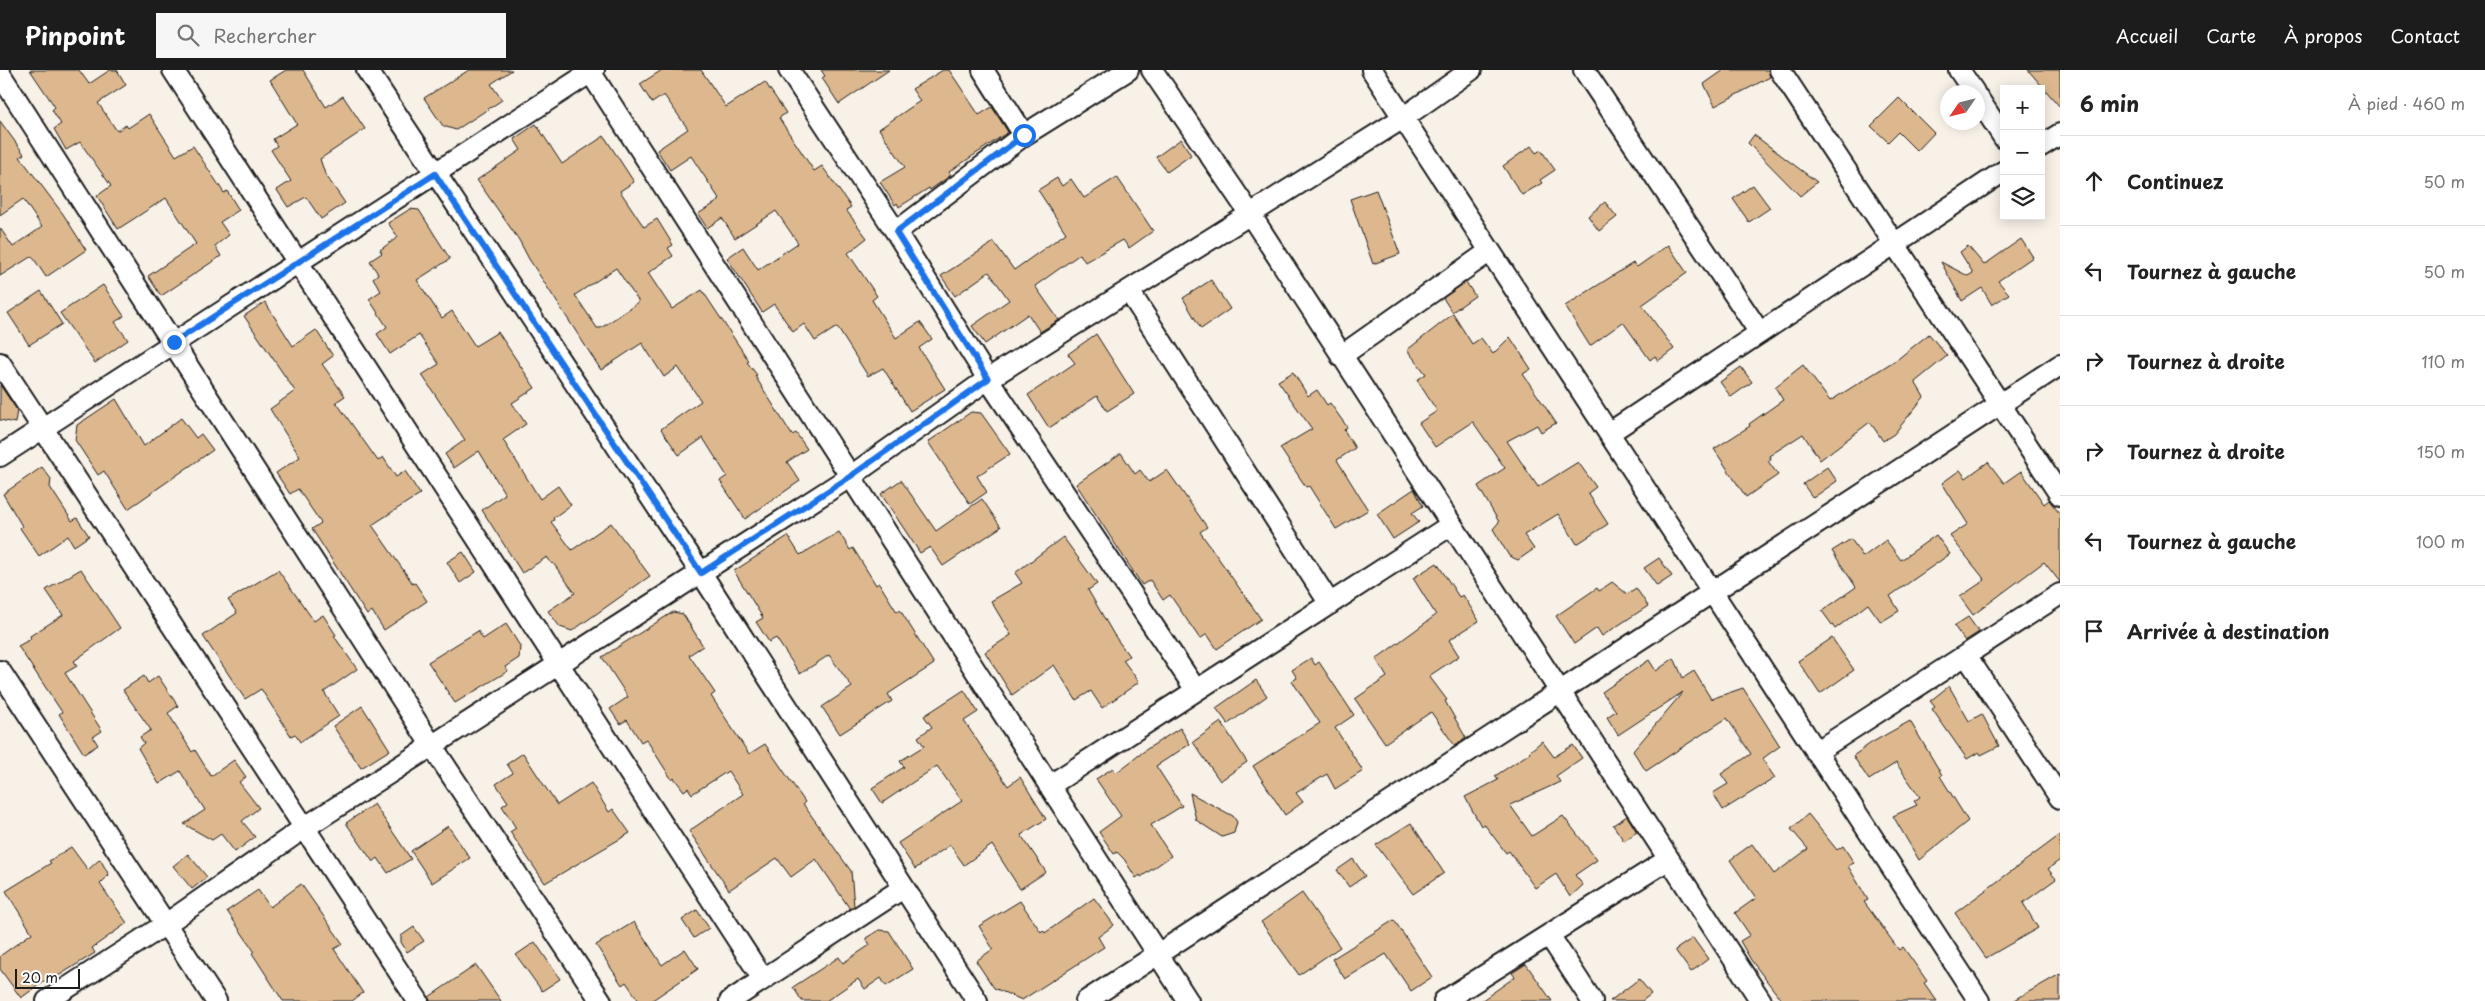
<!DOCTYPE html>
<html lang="fr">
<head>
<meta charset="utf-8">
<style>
  body { margin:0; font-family:"Playpen Sans",sans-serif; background:#f6f6f6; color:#222 }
  .controls { position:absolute; right:15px; top:15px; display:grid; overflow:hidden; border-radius:0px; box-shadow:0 2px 12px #0003 }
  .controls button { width:45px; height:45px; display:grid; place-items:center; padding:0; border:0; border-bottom:1px solid #e0e0e0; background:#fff; color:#222; font:25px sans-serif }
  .compass { position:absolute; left:1940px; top:15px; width:45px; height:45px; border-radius:50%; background:#fff; box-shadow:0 2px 12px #0003; rotate:235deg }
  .scale { position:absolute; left:15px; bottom:12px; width:65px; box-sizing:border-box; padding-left:5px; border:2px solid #1c1c1c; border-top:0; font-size:14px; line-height:18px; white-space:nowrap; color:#1c1c1c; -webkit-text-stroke:4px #fff; paint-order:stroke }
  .stop { position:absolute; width:15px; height:15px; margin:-11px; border:4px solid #1a73e8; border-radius:50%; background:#fff }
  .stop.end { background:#1a73e8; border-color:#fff; box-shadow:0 1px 5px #0008 }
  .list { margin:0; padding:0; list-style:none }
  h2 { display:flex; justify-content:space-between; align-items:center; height:65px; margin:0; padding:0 20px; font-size:21px }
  h2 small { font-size:16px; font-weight:400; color:#767676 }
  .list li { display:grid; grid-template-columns:32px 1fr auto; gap:15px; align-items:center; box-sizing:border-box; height:90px; padding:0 20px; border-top:1px solid #e0e0e0 }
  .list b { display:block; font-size:19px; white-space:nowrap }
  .list em { font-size:16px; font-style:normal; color:#767676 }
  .icon { flex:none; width:28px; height:28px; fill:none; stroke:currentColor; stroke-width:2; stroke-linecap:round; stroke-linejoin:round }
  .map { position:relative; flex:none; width:2060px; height:931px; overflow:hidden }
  header { display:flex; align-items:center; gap:30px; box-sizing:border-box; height:70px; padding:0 25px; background:#1c1c1c; color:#fff }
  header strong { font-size:24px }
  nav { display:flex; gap:28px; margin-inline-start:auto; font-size:18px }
  .search { width:350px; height:45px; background:#f6f6f6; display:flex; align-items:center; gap:12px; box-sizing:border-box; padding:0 18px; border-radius:0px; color:#767676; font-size:19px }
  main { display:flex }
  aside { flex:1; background:#fff }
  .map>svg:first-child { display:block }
  .building { fill:#ddb88e; stroke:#1c1c1c; fill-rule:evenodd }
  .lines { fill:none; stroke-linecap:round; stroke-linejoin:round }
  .minor-casing { stroke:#1c1c1c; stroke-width:24 }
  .minor { stroke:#fff; stroke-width:20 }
  .route { stroke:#1a73e8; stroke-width:6 }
</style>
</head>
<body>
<header>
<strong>Pinpoint</strong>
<div class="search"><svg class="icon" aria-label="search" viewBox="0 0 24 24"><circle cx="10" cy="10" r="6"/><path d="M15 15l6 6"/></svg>Rechercher</div>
<nav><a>Accueil</a><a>Carte</a><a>À propos</a><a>Contact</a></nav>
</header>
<main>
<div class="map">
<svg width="2060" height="931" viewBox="0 0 2060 931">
  <rect width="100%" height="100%" fill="#f8f1e8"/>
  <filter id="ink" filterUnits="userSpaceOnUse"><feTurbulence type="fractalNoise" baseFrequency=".02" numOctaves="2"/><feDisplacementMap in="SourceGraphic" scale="10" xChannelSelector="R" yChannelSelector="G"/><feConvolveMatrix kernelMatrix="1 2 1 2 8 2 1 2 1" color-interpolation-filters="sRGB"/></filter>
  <g filter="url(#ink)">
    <path class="building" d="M 30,0 L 79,0 L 89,14 L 110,0 L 117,0 L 126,15 L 98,33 L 117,61 L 126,55 L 128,58 L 149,44 L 176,86 L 193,76 L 224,123 L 227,121 L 239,140 L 220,152 L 229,165 L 215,176 L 221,186 L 161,226 L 148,206 L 196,174 L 166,128 L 118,159 L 97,126 L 111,116 L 80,72 L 66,80 L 54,59 L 61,54 L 52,40 L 55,37 Z
      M 286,0 L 303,0 L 326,37 L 343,26 L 365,59 L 320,89 L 325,104 L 345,133 L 321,149 L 306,127 L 288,137 L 277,120 L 291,111 L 271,80 L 277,76 L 273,69 L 297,54 L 270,10 Z
      M 469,0 L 512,0 L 491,14 L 502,30 L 456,60 L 443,56 L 424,28 Z
      M 662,0 L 701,0 L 726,37 L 765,12 L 786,43 L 779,48 L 814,101 L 822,96 L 851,137 L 846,140 L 867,168 L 848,183 L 877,226 L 872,230 L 896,268 L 920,252 L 932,269 L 919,278 L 945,319 L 910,341 L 883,298 L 868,306 L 837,257 L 815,271 L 804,254 L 793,262 L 774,234 L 762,242 L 727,188 L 743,177 L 758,200 L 798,173 L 776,141 L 735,168 L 722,148 L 707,158 L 698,144 L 720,130 L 691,86 L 670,100 L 657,80 L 688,59 L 664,25 L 652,33 L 640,14 Z
      M 821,0 L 889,0 L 839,34 L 822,8 L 825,6 Z
      M 943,0 L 949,0 L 979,45 L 992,37 L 1008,62 L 949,102 L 951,105 L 930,120 L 929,118 L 899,137 L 897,133 L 895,135 L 880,112 L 905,97 L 879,59 L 920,31 L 912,19 Z
      M 1724,0 L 1768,0 L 1770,7 L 1715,36 L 1704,14 Z
      M 2028,0 L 2060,0 L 2060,37 Z
      M 1899,28 L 1934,63 L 1917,81 L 1898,62 L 1888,72 L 1871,56 Z
      M 0,51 L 24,84 L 20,87 L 63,144 L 86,180 L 46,207 L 32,186 L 0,206 L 0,158 L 13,177 L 42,157 L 23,129 L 0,145 Z
      M 536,54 L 562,94 L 604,66 L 634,112 L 620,121 L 644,157 L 657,149 L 673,175 L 668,178 L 673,186 L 648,203 L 672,239 L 702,220 L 749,291 L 747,292 L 757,305 L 755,306 L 792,365 L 796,363 L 807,379 L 787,392 L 800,411 L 745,449 L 720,411 L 727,406 L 703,368 L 679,385 L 661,359 L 701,331 L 678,297 L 664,307 L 642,273 L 601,300 L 529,189 L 519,170 L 477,110 L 521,80 L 514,69 ZM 616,198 L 639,232 L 601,258 L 597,258 L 575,225 Z
      M 1754,65 L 1817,112 L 1800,126 L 1748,73 Z
      M 1181,69 L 1191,85 L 1167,102 L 1156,87 Z
      M 1531,76 L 1536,83 L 1541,80 L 1555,100 L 1540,110 L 1542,113 L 1522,125 L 1503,96 Z
      M 1117,107 L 1153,161 L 1129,178 L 1123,170 L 1085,192 L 1080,184 L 1035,216 L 1059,250 L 1040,262 L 1028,244 L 985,274 L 972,256 L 1009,230 L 989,202 L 955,226 L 941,206 L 994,172 L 1014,200 L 1066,163 L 1038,120 L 1057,108 L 1062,116 L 1071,109 L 1084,128 Z
      M 1753,115 L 1770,138 L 1749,152 L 1733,129 Z
      M 1376,120 L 1400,184 L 1373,194 L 1350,129 Z
      M 1605,132 L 1617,147 L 1599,161 L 1588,146 Z
      M 410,139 L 419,140 L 450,189 L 417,210 L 442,248 L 452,241 L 475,276 L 498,262 L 535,318 L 512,333 L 526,354 L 503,370 L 540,429 L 558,416 L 571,435 L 553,448 L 554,450 L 551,452 L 572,480 L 611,453 L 650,506 L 572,561 L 560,557 L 548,541 L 575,523 L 553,493 L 552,494 L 547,487 L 522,503 L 482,440 L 505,424 L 479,381 L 454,398 L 445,384 L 465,370 L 422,305 L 439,294 L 419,265 L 390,284 L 377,264 L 387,257 L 369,229 L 381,221 L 373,208 L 378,204 L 370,191 L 382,183 L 380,180 L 398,167 L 388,153 Z
      M 2021,169 L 2033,187 L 1998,211 L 2009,224 L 1992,235 L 1982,218 L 1962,231 L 1941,192 L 1968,206 L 1973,203 L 1960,182 L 1968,176 L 1984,195 Z
      M 1668,175 L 1687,203 L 1642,235 L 1674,279 L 1658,291 L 1655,286 L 1650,290 L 1623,252 L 1590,276 L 1565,236 L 1633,193 L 1637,197 Z
      M 1211,210 L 1230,239 L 1201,259 L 1183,228 Z
      M 1466,212 L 1475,226 L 1452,242 L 1443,228 Z
      M 103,215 L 124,246 L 115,252 L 128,270 L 95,293 L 60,243 Z
      M 41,221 L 62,254 L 29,275 L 8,243 Z
      M 265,232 L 293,276 L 316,260 L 333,286 L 322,294 L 345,326 L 336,332 L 378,391 L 383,387 L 396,407 L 405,401 L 420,424 L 372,455 L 413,514 L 415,513 L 427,531 L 384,560 L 372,541 L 367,545 L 312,459 L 321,453 L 298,419 L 290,424 L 276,403 L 300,387 L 270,339 L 295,321 L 244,246 Z
      M 1453,244 L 1472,274 L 1481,268 L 1493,284 L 1510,267 L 1531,299 L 1523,304 L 1556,353 L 1541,362 L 1537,355 L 1507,371 L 1538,417 L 1578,392 L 1596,417 L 1588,423 L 1608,454 L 1577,474 L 1558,444 L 1524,465 L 1534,479 L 1518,490 L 1509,486 L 1493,459 L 1499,452 L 1478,416 L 1505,398 L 1473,352 L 1435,377 L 1419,353 L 1437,341 L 1417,310 L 1426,304 L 1407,280 Z
      M 1096,264 L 1134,324 L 1107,341 L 1097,326 L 1049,358 L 1028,325 L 1075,293 L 1068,284 Z
      M 1929,264 L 1947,286 L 1915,312 L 1924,327 L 1894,364 L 1883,371 L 1870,352 L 1820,390 L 1803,364 L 1769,386 L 1771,389 L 1768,391 L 1778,405 L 1746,427 L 1714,379 L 1750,356 L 1749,354 L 1783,330 L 1775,317 L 1803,295 L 1830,331 L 1899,288 Z
      M 1741,297 L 1752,312 L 1731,327 L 1720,312 Z
      M 1293,302 L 1308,326 L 1317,320 L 1327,335 L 1330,333 L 1347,357 L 1344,360 L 1355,378 L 1337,390 L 1368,440 L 1336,459 L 1309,416 L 1306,417 L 1280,378 L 1312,359 L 1278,311 Z
      M 0,315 L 17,340 L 15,353 L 0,350 Z
      M 116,329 L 144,376 L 181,348 L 196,368 L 201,364 L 213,380 L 128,439 L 104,401 L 98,405 L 75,370 L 77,355 Z
      M 971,342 L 981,343 L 1010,384 L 977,406 L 987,422 L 970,434 L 928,372 Z
      M 1121,383 L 1135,404 L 1140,400 L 1149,412 L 1167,400 L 1207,457 L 1200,462 L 1261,549 L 1217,579 L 1207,564 L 1200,569 L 1170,525 L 1163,530 L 1150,510 L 1142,515 L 1076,414 Z
      M 1988,392 L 2004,413 L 2021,401 L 2044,434 L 2049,430 L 2060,444 L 2060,512 L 2044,492 L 1973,545 L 1960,527 L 1985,510 L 1950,466 L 1968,454 L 1942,413 L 1960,400 L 1966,408 Z
      M 42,397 L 51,409 L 50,417 L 72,451 L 77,448 L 89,466 L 74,476 L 68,466 L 39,486 L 20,458 L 22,456 L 3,424 Z
      M 1827,397 L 1837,411 L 1813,428 L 1803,414 Z
      M 901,410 L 936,461 L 982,429 L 1001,457 L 943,496 L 930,477 L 920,483 L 881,424 Z
      M 1414,419 L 1423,436 L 1412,443 L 1419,452 L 1393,469 L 1377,444 Z
      M 839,462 L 850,480 L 853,478 L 876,515 L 879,513 L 897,542 L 900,540 L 934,594 L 888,624 L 892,631 L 840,664 L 822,637 L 852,617 L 829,585 L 800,604 L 776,568 L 769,572 L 756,552 L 763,548 L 734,501 L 788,466 L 800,485 Z
      M 1936,465 L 1950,484 L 1890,526 L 1899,541 L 1881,552 L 1868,534 L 1835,559 L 1822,541 L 1856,517 L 1832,481 L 1851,469 L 1863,487 L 1886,470 L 1901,490 Z
      M 1063,467 L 1097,514 L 1088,520 L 1114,565 L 1129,586 L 1123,590 L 1139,612 L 1102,638 L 1091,621 L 1076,630 L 1054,595 L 1012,625 L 985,582 L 1011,565 L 991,531 L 1022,513 L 1015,503 Z
      M 463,482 L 476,502 L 460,513 L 447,492 Z
      M 1659,488 L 1672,506 L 1657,516 L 1644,498 Z
      M 1437,493 L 1459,527 L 1463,525 L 1479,551 L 1449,570 L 1459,586 L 1429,606 L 1447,630 L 1445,631 L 1466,668 L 1455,676 L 1431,642 L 1385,673 L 1355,629 L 1387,607 L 1376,589 L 1436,545 L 1413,508 Z
      M 81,499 L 120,558 L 74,591 L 77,596 L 65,603 L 102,661 L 93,667 L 98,675 L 84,684 L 59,644 L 62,642 L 18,576 L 31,569 L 30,566 L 63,545 L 46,520 Z
      M 278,500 L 314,551 L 323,545 L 336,565 L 334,566 L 357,599 L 324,622 L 339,646 L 300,672 L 295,664 L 291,666 L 261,619 L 245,629 L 203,566 L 237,543 L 228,530 Z
      M 1612,512 L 1627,524 L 1636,518 L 1648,536 L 1602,566 L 1597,558 L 1574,574 L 1556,546 L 1597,518 L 1599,521 Z
      M 673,542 L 683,544 L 703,576 L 689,585 L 715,623 L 711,626 L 749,684 L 765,674 L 805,732 L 803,734 L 851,801 L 854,836 L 850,839 L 816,789 L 791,807 L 777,788 L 729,820 L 689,761 L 743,724 L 728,701 L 692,724 L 688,718 L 684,721 L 674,708 L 672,710 L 646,669 L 641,672 L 627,650 L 620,654 L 610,639 L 628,627 L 602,587 Z
      M 1968,547 L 1979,562 L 1965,571 L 1954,556 Z
      M 506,554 L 520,576 L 519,588 L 505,597 L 508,601 L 455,633 L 428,592 L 478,561 L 483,569 Z
      M 1832,568 L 1854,600 L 1820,624 L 1798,591 Z
      M 1311,588 L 1315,595 L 1319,592 L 1354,645 L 1335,658 L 1363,701 L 1335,719 L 1327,704 L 1296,723 L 1303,732 L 1285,745 L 1253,696 L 1320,653 L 1292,611 L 1297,608 L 1292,600 Z
      M 1674,588 L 1683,608 L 1694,601 L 1711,629 L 1743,618 L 1780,676 L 1762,689 L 1775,708 L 1723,740 L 1713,723 L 1728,714 L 1721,704 L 1751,684 L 1727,648 L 1646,701 L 1633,681 L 1683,622 L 1618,665 L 1607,647 L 1616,641 L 1602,622 L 1649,590 L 1656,601 Z
      M 144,606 L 148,613 L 158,606 L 178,636 L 168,643 L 192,682 L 195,680 L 211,706 L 234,690 L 246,707 L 239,712 L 259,738 L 242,751 L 255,767 L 235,782 L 221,764 L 212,770 L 184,754 L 205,740 L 180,701 L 159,714 L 138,678 L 144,673 L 140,667 L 151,660 L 123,620 Z
      M 1256,610 L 1267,626 L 1228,654 L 1216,638 Z
      M 1949,616 L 1969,651 L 1982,644 L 1999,676 L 1981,685 L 1979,682 L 1967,689 L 1932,639 L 1935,637 L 1930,631 Z
      M 964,620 L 978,642 L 964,651 L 1008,716 L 1020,707 L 1046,749 L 1021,765 L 1046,802 L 1020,819 L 992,775 L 964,795 L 950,775 L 915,799 L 898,773 L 962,731 L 937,696 L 882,733 L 872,718 L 904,697 L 900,691 L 924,676 L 918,667 L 932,657 L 924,646 Z
      M 362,636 L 390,680 L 361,698 L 333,656 Z
      M 1910,651 L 1942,705 L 1940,706 L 1968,751 L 1919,790 L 1893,746 L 1917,735 L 1914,731 L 1920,727 L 1896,693 L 1869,710 L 1853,686 L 1871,673 Z
      M 1221,652 L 1247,692 L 1220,711 L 1193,672 Z
      M 1180,658 L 1190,674 L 1156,696 L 1182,736 L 1151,755 L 1171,786 L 1141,807 L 1140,805 L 1136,808 L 1124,789 L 1117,782 L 1114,784 L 1099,762 L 1121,746 L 1096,709 L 1113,698 L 1116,703 L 1147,679 Z
      M 1542,671 L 1554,687 L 1573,675 L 1582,688 L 1556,706 L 1560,712 L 1510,735 L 1532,766 L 1563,746 L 1597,790 L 1575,805 L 1583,815 L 1570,827 L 1556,804 L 1535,818 L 1509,781 L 1506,783 L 1484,754 L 1481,756 L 1465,727 L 1498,710 L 1495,706 L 1530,683 L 1529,682 Z
      M 523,683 L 557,735 L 591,713 L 609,742 L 613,739 L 630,763 L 545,813 L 510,762 L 516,758 L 502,736 L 508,732 L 496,714 L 513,703 L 507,694 Z
      M 1190,723 L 1233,746 L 1237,752 L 1234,763 L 1222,767 L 1196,750 Z
      M 374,734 L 411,789 L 388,803 L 378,788 L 373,792 L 346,753 Z
      M 1808,744 L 1837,780 L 1843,776 L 1854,793 L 1848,796 L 1868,830 L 1864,832 L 1899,880 L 1903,877 L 1927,911 L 1924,913 L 1937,931 L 1782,931 L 1751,890 L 1740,871 L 1750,865 L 1735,843 L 1756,828 L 1730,790 L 1752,774 L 1774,804 L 1808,779 L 1791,759 Z
      M 1627,746 L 1637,762 L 1624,771 L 1613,755 Z
      M 1411,753 L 1444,803 L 1413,824 L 1376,775 Z
      M 448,756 L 470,788 L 432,813 L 411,781 Z
      M 2060,765 L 2060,790 L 2048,799 L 2056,809 L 2023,833 L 2038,858 L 1986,888 L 1955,843 Z
      M 71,777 L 88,800 L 100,789 L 109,805 L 100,814 L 127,853 L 92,878 L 95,883 L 50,911 L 48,908 L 21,928 L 0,899 L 0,886 L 32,863 L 6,821 L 51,793 L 49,791 Z
      M 188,784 L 207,807 L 192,819 L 173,796 Z
      M 1353,789 L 1365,806 L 1349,817 L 1337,800 Z
      M 301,814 L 343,874 L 334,879 L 363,923 L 352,931 L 283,931 L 252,883 L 254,881 L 227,841 L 258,820 L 270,837 Z
      M 1302,823 L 1340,877 L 1299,905 L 1261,852 Z
      M 1094,828 L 1114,855 L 1098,867 L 1104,877 L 1022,930 L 994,918 L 976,891 L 993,879 L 979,856 L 1020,831 L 1041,862 L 1043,860 L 1045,863 Z
      M 697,840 L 709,858 L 694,868 L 682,850 Z
      M 1394,850 L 1432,907 L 1411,921 L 1386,884 L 1345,909 L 1332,889 Z
      M 634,852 L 662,895 L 685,879 L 698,899 L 651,931 L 639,931 L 626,912 L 622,915 L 596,875 Z
      M 414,857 L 424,871 L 407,882 L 401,872 L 401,866 Z
      M 879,860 L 889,861 L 913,899 L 886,916 L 881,908 L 865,919 L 858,909 L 826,931 L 802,931 L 793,917 L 839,887 L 843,893 L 870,875 L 866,868 Z
      M 1693,868 L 1708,889 L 1691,902 L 1675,880 Z
      M 535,872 L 560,909 L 542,921 L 516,885 Z
      M 1526,894 L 1552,931 L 1481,931 L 1515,907 L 1512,903 Z
      M 476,895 L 501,931 L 430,931 L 429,927 Z
      M 2060,904 L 2060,931 L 2013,931 Z
      M 1639,909 L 1651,924 L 1642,931 L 1610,931 Z"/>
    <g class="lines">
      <defs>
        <path id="minor" d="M 173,0 L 763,909
          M 367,0 L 701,503 L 977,931
          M 589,0 L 1188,931
          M 789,0 L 896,162 L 988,309 L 1196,620
          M 983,0 L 1024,65
          M 1152,0 L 1250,144 L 1761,931
          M 1372,0 L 1979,931
          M 1584,0 L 1760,263
          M 1780,0 L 2060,425
          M 1959,0 L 1974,22
          M 0,4 L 432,676 L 601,931
          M 1978,28 L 2004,68
          M 2041,76 L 2060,64
          M 896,162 L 1024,65 L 1128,0
          M 1129,221 L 1330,534
          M 1341,286 L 1490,181
          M 0,293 L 418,931
          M 1609,363 L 2004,101
          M 0,386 L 594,0
          M 1966,585 L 2060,728
          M 0,601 L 216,931
          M 1816,682 L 2060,524
          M 1049,716 L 1451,455
          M 1549,865 L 1592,931
          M 47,931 L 166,854 L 304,758 L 851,406 L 988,309 L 1403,48 L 1471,0
          M 730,931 L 903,818
          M 1086,931 L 2060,295
          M 1444,931 L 1669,789"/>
      </defs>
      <use href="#minor" class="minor-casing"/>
      <use href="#minor" class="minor"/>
    </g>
  </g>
  <g class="lines" filter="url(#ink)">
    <path class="route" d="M 174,272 L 435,104 L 701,503 L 851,406 L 988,309 L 896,162 L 1024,65"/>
  </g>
</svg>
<div class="controls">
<button>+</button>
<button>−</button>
<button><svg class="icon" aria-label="layers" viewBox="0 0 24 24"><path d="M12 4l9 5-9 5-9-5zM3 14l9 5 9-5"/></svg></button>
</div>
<svg class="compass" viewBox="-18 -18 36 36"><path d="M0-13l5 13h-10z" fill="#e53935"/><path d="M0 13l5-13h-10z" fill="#767676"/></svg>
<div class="scale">20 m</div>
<div class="stop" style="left:1024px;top:65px"></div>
<div class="stop end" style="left:174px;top:272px"></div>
</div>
<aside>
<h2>6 min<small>À pied · 460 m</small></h2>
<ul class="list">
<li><svg class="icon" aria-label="ahead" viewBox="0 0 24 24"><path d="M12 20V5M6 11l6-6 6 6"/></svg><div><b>Continuez</b></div><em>50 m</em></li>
<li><svg class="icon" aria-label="left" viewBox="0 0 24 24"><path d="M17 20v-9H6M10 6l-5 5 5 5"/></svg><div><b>Tournez à gauche</b></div><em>50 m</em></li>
<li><svg class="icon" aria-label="right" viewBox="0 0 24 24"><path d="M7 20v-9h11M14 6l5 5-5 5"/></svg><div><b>Tournez à droite</b></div><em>110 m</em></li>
<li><svg class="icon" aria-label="right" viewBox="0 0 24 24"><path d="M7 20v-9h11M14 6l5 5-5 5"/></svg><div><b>Tournez à droite</b></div><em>150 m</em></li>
<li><svg class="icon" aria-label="left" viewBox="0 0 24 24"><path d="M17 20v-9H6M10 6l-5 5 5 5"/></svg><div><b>Tournez à gauche</b></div><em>100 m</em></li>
<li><svg class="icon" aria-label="arrive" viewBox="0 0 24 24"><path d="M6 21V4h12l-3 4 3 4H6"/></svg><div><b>Arrivée à destination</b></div></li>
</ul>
</aside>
</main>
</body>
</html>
